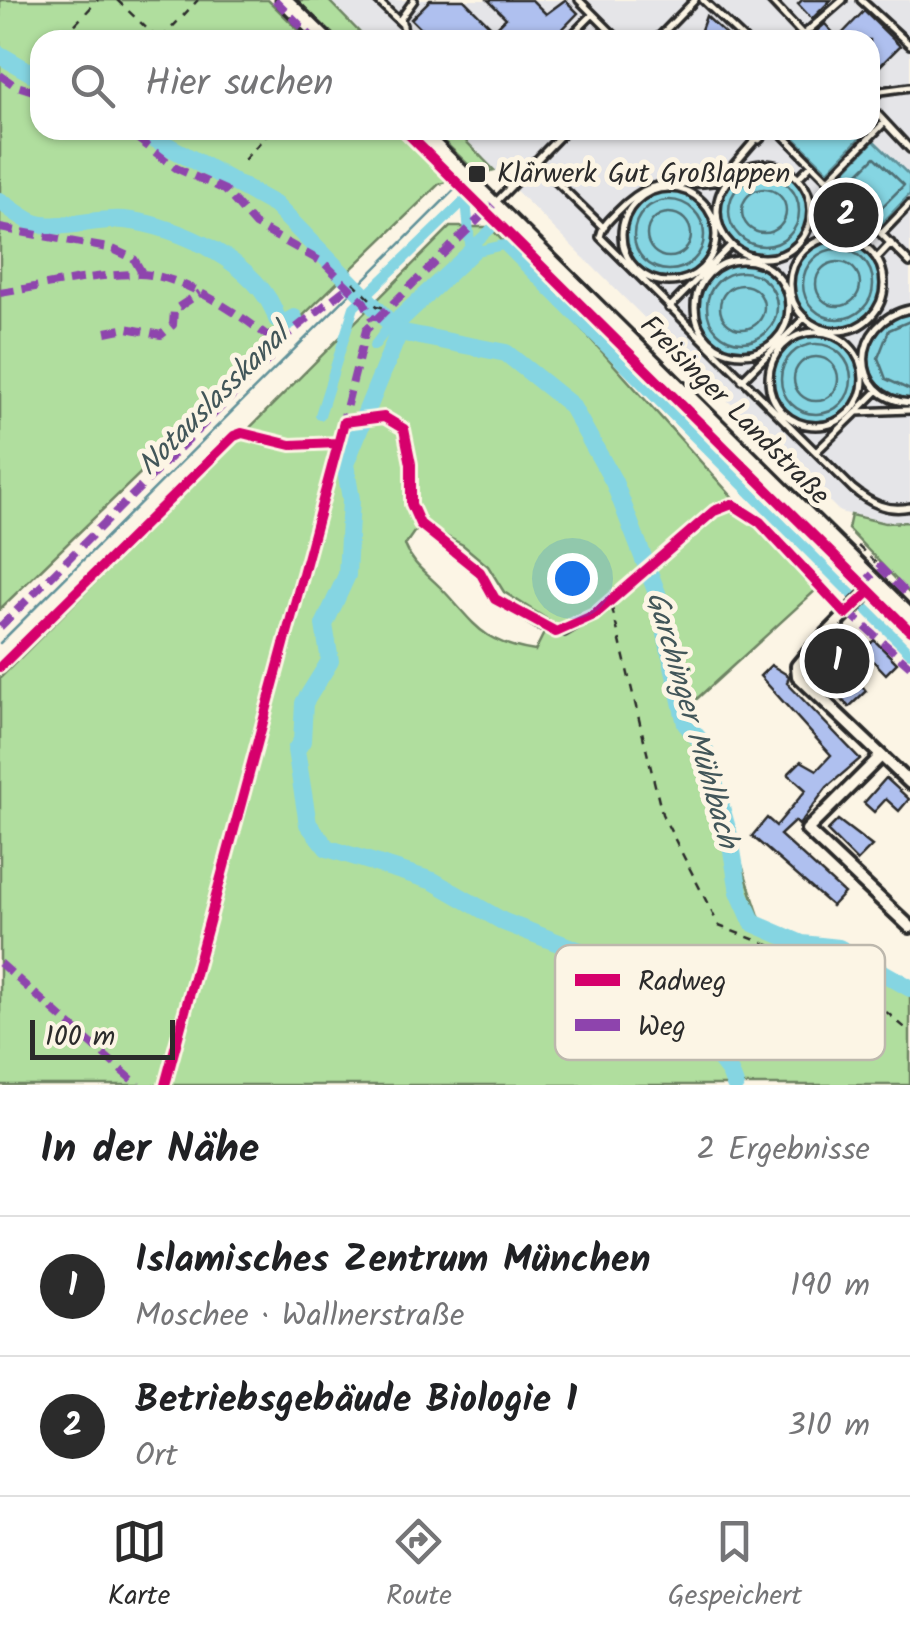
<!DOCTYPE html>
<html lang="de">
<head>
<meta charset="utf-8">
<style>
  body { margin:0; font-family:Kalam,sans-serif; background:#f6f6f6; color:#202124 }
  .scale { position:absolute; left:30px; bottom:25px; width:145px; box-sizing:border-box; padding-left:10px; border:5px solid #2b2b2b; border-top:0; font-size:28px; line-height:35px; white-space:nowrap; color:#2b2b2b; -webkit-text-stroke:8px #fcf5e5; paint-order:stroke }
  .you { position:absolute; left:572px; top:578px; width:35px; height:35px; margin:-25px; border:8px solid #fff; border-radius:50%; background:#1a73e8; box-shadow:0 0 0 15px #1a73e833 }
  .badge { display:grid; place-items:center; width:65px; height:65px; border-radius:50%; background:#2b2b2b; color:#fff; font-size:32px; font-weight:700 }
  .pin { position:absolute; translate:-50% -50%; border:5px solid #fff; box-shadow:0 2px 10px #0006 }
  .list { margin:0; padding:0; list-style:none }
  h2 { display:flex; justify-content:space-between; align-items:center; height:130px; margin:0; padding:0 40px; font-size:42px }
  h2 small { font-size:32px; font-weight:400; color:#757577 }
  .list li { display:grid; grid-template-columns:65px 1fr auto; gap:30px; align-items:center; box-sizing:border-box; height:140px; padding:0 40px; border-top:2px solid #e0e0e0 }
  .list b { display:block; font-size:38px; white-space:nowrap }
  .list p { margin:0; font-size:32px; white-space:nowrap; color:#757577 }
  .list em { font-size:32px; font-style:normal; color:#757577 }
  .icon { flex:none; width:55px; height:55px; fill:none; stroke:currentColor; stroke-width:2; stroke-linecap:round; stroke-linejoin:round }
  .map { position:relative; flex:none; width:910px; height:1085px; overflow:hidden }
  .search { position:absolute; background:#fff; box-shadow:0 2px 8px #0004; left:30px; right:30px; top:30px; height:110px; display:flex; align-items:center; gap:25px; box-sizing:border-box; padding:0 35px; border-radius:30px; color:#757577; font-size:38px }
  .sheet { height:410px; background:#fff }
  nav { display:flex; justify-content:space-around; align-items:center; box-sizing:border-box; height:140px; border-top:2px solid #e0e0e0; background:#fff; font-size:28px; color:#757577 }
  nav a { display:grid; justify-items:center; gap:5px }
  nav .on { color:#2b2b2b }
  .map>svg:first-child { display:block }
  .built { fill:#e5e5e8 }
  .green { fill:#b0de9e; stroke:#6e8464; stroke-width:2.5; fill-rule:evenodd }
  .water { fill:#85d5e2; stroke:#619199; stroke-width:2.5 }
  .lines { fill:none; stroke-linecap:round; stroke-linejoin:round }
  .shore { stroke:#4f6f74; stroke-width:2.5 }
  .stream { stroke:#619199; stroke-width:2.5 }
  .canal { stroke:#85d5e2; stroke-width:10 }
  .river { stroke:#85d5e2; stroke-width:18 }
  .building { fill:#afc0ef; stroke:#2b2b2b; stroke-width:2.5 }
  .lane-casing { stroke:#2b2b2b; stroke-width:12 }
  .street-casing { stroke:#2b2b2b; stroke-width:18 }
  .secondary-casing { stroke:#2b2b2b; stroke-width:21 }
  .path { stroke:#2b2b2b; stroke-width:2.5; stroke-dasharray:8 8; stroke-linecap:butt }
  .lane { stroke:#fcf5e5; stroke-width:5 }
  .street { stroke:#fcf5e5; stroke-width:10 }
  .secondary { stroke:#fcf5e5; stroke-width:14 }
  .quiet { stroke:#8e44ad; stroke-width:8; stroke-dasharray:15 8; stroke-linecap:butt }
  .cycleway-casing { stroke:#fcf5e5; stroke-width:16 }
  .cycleway { stroke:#d6006c; stroke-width:10 }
  .poi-dot { fill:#2b2b2b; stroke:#fcf5e5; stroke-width:4 }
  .labels { text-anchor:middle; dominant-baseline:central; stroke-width:10; stroke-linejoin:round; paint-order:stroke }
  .poi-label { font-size:28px; fill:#2b2b2b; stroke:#fcf5e5; text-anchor:start }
  .street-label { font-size:28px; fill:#2b2b2b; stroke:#fcf5e5 }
  .water-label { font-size:30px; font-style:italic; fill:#425659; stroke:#fcf5e5 }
  .key { fill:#fcf5e5; stroke:#bdb8ad; stroke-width:2.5 }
  .key-label { font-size:28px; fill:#2b2b2b }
</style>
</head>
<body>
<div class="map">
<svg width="910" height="1085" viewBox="0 0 910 1085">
  <rect width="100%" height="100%" fill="#fcf5e5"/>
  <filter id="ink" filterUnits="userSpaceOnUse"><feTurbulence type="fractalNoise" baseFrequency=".01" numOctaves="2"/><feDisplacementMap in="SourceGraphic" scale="20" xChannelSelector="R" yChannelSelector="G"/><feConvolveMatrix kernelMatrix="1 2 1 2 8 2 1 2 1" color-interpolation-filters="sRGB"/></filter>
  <g filter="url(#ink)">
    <path class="built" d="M 328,0 L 910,0 L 910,522 L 885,523 L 840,512 L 455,130 L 870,130 L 870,40 L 367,40 Z"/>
    <path class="green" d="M 0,0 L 268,0 L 309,40 L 40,40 L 40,130 L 400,130 L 452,181 L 439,184 L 0,609 Z
      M 297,0 L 328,0 L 367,40 L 339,40 Z
      M 432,130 L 455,130 L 494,170 L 478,174 Z
      M 450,227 L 490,227 L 816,590 L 689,706 L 762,925 L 910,982 L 910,1085 L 0,1085 L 0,678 ZM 427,526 L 463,545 L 488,566 L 504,592 L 550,621 L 535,651 C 479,642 476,624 440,587 C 425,572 413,565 405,545 L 414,532 Z
      M 851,515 L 885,523 L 910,522 L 910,594 L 848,529 Z"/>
    <path class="water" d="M 786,130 L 862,130 L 865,132 L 828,171 Z
      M 874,141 L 910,176 L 910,194 L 882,223 L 837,179 Z
      M719 211a45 45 0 1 1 90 0a45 45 0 1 1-90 0Z
      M624 235a45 45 0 1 1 90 0a45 45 0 1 1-90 0Z
      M793 284a45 45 0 1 1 90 0a45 45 0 1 1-90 0Z
      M697 307a45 45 0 1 1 90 0a45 45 0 1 1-90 0Z
      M 910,310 L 910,400 C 871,397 855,352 882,324 C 888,317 901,314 910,310 Z
      M771 379a45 45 0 1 1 90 0a45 45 0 1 1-90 0Z"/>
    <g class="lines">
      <path class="shore" d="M 875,157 L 904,185 L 882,207 L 853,179 Z
        M729 211a35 35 0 1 1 70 0a35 35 0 1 1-70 0Z
        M742 211a22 22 0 1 1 44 0a22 22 0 1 1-44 0Z
        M634 235a35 35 0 1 1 70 0a35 35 0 1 1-70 0Z
        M647 235a22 22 0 1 1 44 0a22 22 0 1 1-44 0Z
        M803 284a35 35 0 1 1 70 0a35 35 0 1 1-70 0Z
        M816 284a22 22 0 1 1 44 0a22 22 0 1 1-44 0Z
        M707 307a35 35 0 1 1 70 0a35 35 0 1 1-70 0Z
        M720 307a22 22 0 1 1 44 0a22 22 0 1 1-44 0Z
        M 910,321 L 889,330 L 878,358 L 886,379 L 910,390
        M781 379a35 35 0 1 1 70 0a35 35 0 1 1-70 0Z
        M794 379a22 22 0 1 1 44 0a22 22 0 1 1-44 0Z"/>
      <path class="stream" d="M 359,302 L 369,303
        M 383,330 L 385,318
        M 0,643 L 456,188"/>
      <path class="canal" d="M 466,199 L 470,244
        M 396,329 L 478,251 L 503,245 L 910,653
        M 374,346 L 397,316 L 492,228
        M 320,415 L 354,307 L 467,198"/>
      <path class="river" d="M 0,55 L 40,78
        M 139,130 L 275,205 L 399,332 L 506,353 L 571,405 L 614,482 L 657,593 L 686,724 L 703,744 L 730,839 L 739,892 L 753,923 L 802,944 L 839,948 L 910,988
        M 0,201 C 10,208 21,217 32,222 C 57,232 97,217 124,220 C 178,225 262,265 277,319 L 285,323 L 294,318
        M 399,332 L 345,464 L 351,499 L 347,575 L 324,625 L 330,661 L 304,703 L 302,741 L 296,750 L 308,824 L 327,848 L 433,881 L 504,922 L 650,978 L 666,990 L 730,1072 L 735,1085"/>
    </g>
    <path class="building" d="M 430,0 L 464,0 L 494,30 L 506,18 L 488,0 L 532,0 L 546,14 L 565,0 L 578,13 L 552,40 L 432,40 L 411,19 Z
      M 802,0 L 831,0 L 812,19 L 798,4 Z
      M 864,11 L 900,46 L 870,76 L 870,40 L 819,40 L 813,34 L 825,24 L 838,38 Z
      M 706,16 L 732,40 L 711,40 L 701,30 Z
      M 874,640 L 897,663 L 886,674 L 864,651 Z
      M 861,644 L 864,651 L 849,659 L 848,667 L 866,691 L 849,707 L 835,693 L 843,685 L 840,675 L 827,670 L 823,657 L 832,648 L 848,651 Z
      M 771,665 L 789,676 L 787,683 L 860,759 L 827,787 L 799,825 L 795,821 L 780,835 L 844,893 L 832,906 L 752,836 L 767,818 L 776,826 L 806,790 L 788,774 L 801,761 L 817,770 L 831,755 L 760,676 Z
      M 886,778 L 909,799 L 899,811 L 886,799 L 874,812 L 864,803 Z
      M 838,820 L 872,846 L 857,861 L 827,831 Z"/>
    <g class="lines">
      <defs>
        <path id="lane" d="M 377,0 L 403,25
          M 579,0 L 619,40
          M 703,0 L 745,40
          M 770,0 L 808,40
          M 861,0 L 910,45
          M 803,35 L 843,0
          M 414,40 L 404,31 L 401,18 L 414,0
          M 567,40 L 593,14
          M 656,40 L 695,0
          M 870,99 L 881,91 L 910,87
          M 870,106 L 910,149
          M 743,130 L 759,140 L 769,130
          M 778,130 L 910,263
          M 756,139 L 720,181 C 672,189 656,172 617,212 C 609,220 602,226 600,237 L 853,489 C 870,503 887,512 910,507
          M 535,161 L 603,227
          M717 211a47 47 0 1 1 94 0a47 47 0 1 1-94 0Z
          M 798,178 L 812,164
          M 828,180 L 885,122
          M622 235a47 47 0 1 1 94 0a47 47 0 1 1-94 0Z
          M 495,203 L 566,130
          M 881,234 L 910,204
          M790 284a47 47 0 1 1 94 0a47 47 0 1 1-94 0Z
          M 877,258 L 891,243
          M695 307a47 47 0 1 1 94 0a47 47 0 1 1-94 0Z
          M 669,308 L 731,245
          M 910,309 C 851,321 848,398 910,403
          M769 379a47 47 0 1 1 94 0a47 47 0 1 1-94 0Z
          M 742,380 L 805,317
          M 859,409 L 878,390
          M 816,452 L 857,412 L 910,410
          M 420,524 L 480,572 L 495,599 L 542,627 L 564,632 L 594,615 L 714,511 L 732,504 L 760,522 L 844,612"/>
        <path id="street" d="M 877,583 L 806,655 L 797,666 L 798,676 L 910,783
          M 880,757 L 807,830 L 910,927"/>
        <path id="secondary" d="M 284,0 L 325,40
          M 418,130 L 910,617"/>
      </defs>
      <use href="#lane" class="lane-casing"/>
      <use href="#street" class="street-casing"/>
      <use href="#secondary" class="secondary-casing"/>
      <path class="path" d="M 117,0 L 159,40
        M 64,36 L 98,0
        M 161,39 L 198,0
        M 254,130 L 263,139 L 272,130
        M 315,130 L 319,133
        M 244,160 L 263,139
        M 353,282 L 377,306 L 385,308
        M 858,546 L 880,567
        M 612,608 L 662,814 L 719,926 L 839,972 L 910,1032"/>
      <use href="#lane" class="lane"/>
      <use href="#street" class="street"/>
      <use href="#secondary" class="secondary"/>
      <path class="quiet" d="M 275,0 L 315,40
        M 0,75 L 14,85 L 40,93
        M 116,130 L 129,132 L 176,168 L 225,190 L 255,225 L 324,263 L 364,302 L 373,320
        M 0,228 L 113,249 L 134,259 L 142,273
        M 0,293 C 45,286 94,274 139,274 C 183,274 243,317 277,343 L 348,287
        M 106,332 L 127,328 L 161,335 L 173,325 L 174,310 L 200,293
        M 341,428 L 366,330 L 493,205
        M 862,585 L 880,567 L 910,597
        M 848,612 L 910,666
        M 0,627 L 275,353 L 277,343
        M 0,963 L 138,1085"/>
      <defs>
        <path id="cycleway" d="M 404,130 L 910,631
          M 0,667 L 234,436 L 242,433 L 291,445 L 337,443
          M 165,1085 L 344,422 L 384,417 L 404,429 L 411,464 L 411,504 L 420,524 L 480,572 L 495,599 L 556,632 L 594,615 L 714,511 L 732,504 L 760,522 L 846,614 L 869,592"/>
      </defs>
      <use href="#cycleway" class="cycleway-casing"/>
      <use href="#cycleway" class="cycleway"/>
    </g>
  </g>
  <rect class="poi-dot" x="467" y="164" width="20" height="20" rx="5"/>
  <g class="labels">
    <g class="poi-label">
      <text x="497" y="174">Klärwerk Gut Großlappen</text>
    </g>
    <g class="street-label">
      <text transform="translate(734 411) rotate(45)">Freisinger Landstraße</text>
    </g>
    <g class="water-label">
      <text transform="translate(214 401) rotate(-45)">Notauslasskanal</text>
      <text transform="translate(691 720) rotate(74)">Garchinger Mühlbach</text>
    </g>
  </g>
  <rect x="555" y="945" width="330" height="115" rx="15" class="key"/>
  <rect x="575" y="974" width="45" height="12" fill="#d6006c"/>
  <rect x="575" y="1019" width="45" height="12" fill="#8e44ad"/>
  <g class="key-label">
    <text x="638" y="990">Radweg</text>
    <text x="638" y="1035">Weg</text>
  </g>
</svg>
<div class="scale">100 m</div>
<div class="you"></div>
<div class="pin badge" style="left:837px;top:661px">1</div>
<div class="pin badge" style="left:846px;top:215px">2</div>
<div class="search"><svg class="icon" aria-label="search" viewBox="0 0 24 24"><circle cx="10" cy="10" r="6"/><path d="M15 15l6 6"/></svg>Hier suchen</div>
</div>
<section class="sheet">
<h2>In der Nähe<small>2 Ergebnisse</small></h2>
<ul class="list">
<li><span class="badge">1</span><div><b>Islamisches Zentrum München</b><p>Moschee · Wallnerstraße</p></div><em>190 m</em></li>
<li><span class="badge">2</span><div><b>Betriebsgebäude Biologie 1</b><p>Ort</p></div><em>310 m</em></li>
</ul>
</section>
<nav>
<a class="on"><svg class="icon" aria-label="map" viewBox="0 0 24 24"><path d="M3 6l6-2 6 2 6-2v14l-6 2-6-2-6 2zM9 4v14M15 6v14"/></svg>Karte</a>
<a><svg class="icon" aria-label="directions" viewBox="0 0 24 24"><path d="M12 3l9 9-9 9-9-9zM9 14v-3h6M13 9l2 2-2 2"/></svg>Route</a>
<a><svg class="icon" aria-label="saved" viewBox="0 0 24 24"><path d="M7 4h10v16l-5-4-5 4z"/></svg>Gespeichert</a>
</nav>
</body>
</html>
